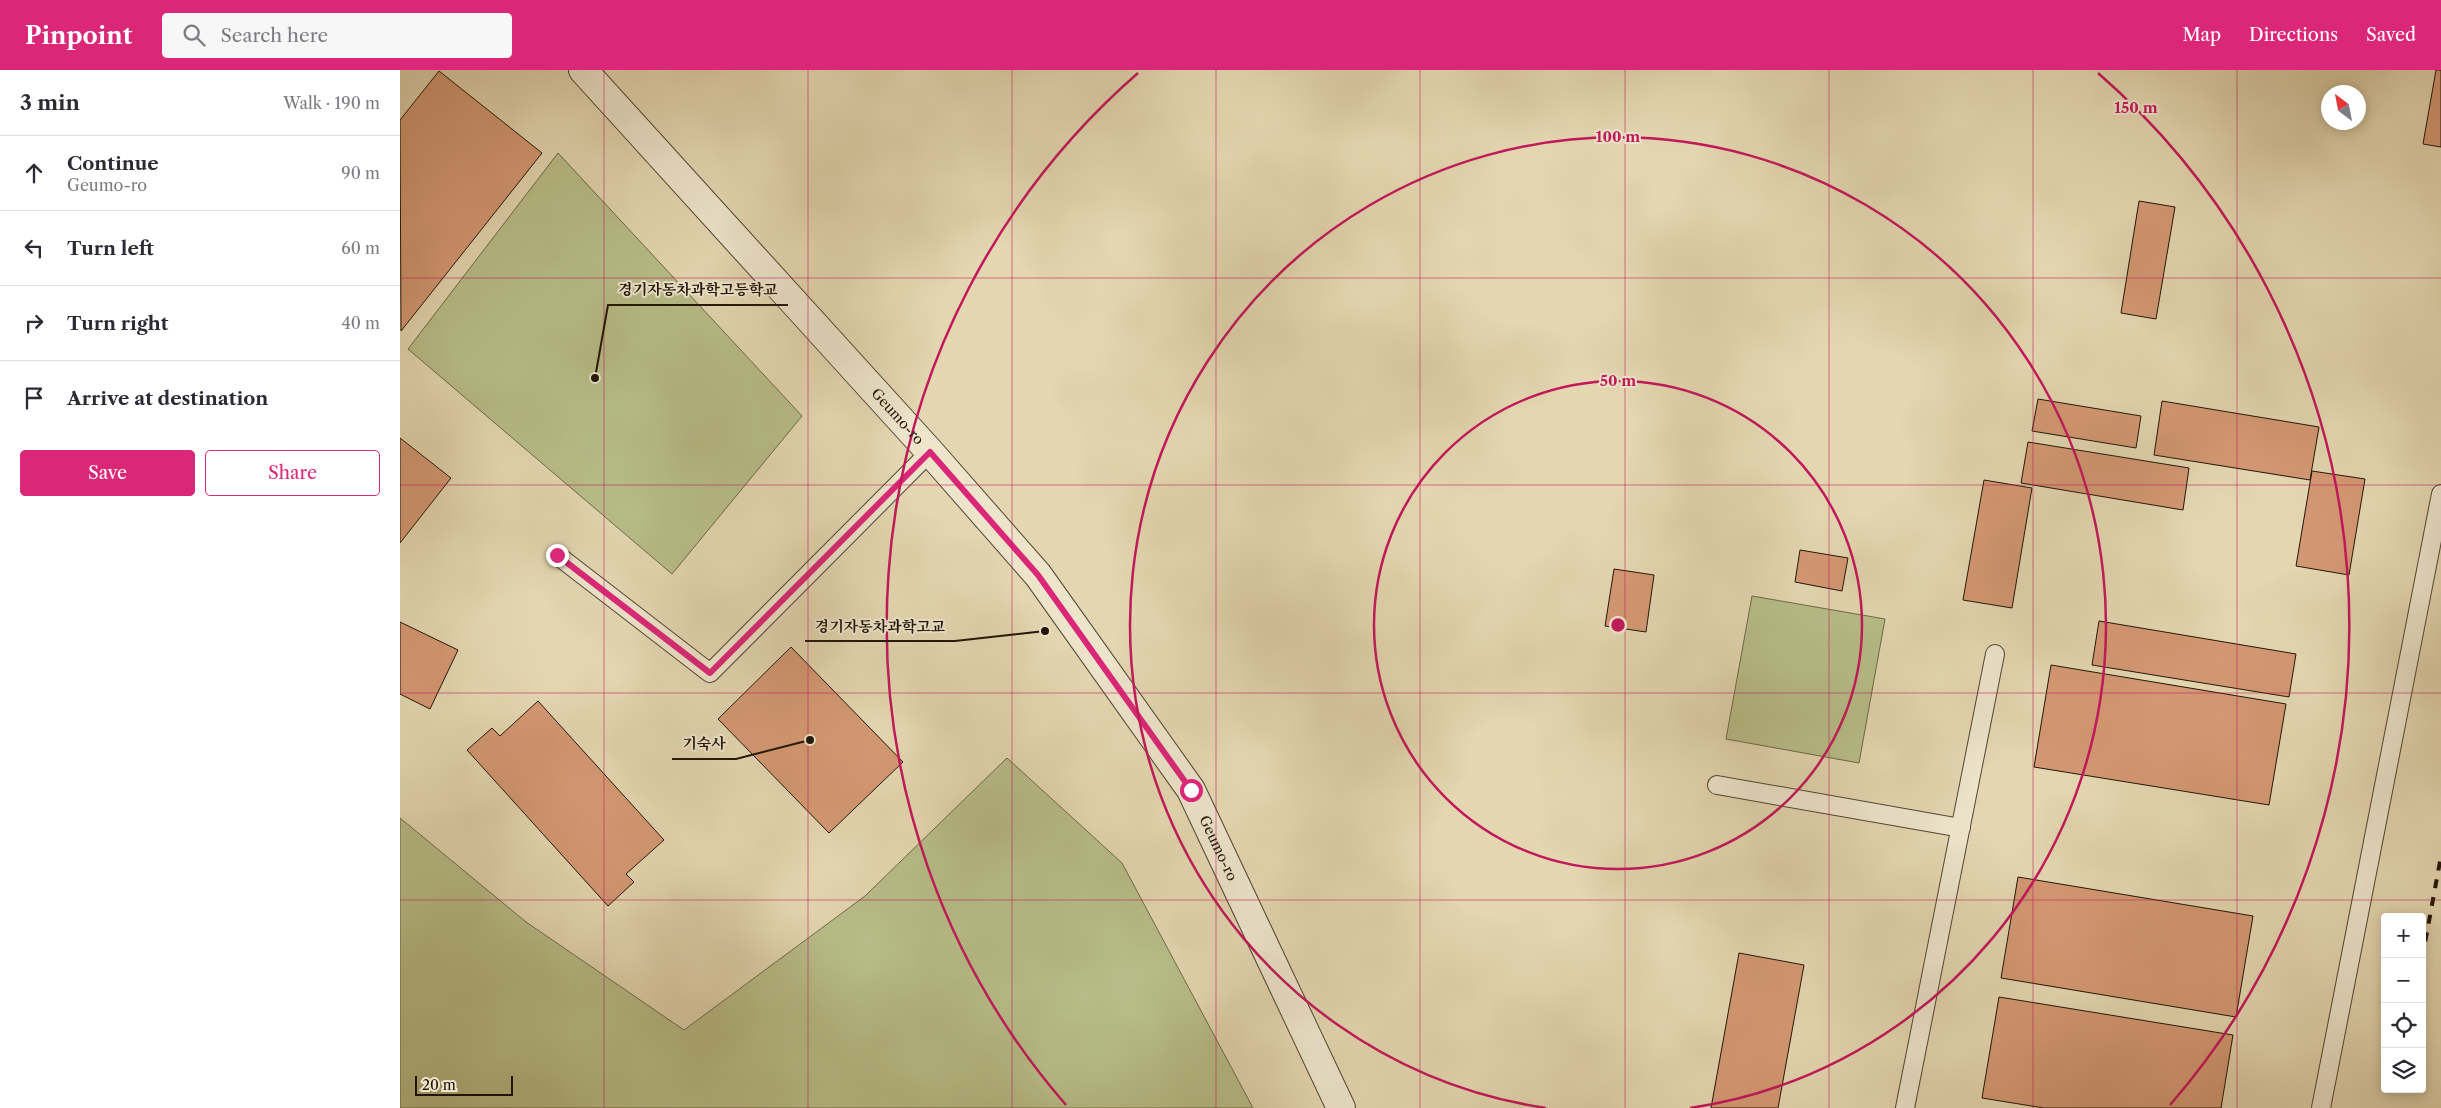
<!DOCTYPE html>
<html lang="en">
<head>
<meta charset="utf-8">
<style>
  body { margin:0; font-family:"Libre Caslon Text","Noto Serif KR",serif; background:#f7f7f7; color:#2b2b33 }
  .controls { position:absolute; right:15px; bottom:15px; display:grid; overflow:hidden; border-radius:5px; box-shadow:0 2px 12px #0003 }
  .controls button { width:45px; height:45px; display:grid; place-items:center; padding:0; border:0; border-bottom:1px solid #e1e1e2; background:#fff; color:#2b2b33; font:25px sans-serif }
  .compass { position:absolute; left:1921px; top:15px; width:45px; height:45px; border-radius:50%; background:#fff; box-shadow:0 2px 12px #0003; rotate:328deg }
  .scale { position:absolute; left:15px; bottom:12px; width:98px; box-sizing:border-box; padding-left:5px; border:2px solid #221507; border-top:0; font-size:14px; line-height:18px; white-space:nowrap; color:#221507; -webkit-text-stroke:4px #ede4cc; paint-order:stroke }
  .stop { position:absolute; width:15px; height:15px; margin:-11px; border:4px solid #db2777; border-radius:50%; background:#fff }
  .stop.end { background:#db2777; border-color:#fff; box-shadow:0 1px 5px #0008 }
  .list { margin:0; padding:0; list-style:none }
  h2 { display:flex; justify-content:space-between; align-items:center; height:65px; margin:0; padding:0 20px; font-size:21px }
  h2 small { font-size:16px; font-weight:400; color:#7c7c81 }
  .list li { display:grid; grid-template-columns:32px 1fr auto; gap:15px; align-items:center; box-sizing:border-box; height:75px; padding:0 20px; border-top:1px solid #e1e1e2 }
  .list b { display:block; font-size:19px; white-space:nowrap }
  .list p { margin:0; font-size:16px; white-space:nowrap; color:#7c7c81 }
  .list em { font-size:16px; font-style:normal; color:#7c7c81 }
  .actions { display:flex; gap:10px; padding:15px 20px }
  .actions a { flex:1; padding:11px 0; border:1px solid #db2777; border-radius:5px; text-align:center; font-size:18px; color:#db2777 }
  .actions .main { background:#db2777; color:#fff }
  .icon { flex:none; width:28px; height:28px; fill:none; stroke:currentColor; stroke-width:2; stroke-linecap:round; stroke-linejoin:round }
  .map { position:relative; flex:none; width:2041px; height:1038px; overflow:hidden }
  header { display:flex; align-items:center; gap:30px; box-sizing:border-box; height:70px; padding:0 25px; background:#db2777; color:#fff }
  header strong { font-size:24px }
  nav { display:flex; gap:28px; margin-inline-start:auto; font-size:18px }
  .search { width:350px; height:45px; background:#f7f7f7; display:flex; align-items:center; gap:12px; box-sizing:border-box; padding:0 18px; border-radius:5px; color:#7c7c81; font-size:19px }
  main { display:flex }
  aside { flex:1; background:#fff }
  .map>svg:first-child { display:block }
  .green { fill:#b7bd88; stroke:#6c6948 }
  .building { fill:#d39873; stroke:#221507 }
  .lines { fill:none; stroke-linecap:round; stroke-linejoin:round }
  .service-casing { stroke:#524531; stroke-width:20 }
  .tertiary-casing { stroke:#524531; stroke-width:30 }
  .service { stroke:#ede4cc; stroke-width:18 }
  .tertiary { stroke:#ede4cc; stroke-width:28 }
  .rail { stroke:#221507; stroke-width:4; stroke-dasharray:9 9; stroke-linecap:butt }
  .route { stroke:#db2777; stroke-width:6 }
  .grid { fill:none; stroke:#c2185b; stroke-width:1; stroke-opacity:0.55 }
  .ring { fill:none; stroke:#c2185b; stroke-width:2.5 }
  .labels { text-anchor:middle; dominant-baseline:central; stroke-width:4; stroke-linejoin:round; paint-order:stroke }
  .street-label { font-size:14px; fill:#221507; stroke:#ede4cc }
  .centre { fill:#c2185b; stroke:#ede4cc; stroke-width:2.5 }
  .ring-label { font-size:15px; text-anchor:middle; font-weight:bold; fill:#c2185b; stroke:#ede4cc; stroke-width:4; stroke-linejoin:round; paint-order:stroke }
  .leader { fill:none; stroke:#221507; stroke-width:2 }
  .callout-dot { fill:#221507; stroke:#ede4cc; stroke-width:2 }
  .callout-label { font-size:15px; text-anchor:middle; font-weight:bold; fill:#221507; stroke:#ede4cc; stroke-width:4; stroke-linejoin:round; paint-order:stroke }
</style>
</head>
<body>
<header>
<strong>Pinpoint</strong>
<div class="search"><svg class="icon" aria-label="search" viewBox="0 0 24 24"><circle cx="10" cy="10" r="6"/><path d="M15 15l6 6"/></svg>Search here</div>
<nav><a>Map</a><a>Directions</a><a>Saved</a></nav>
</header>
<main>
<aside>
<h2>3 min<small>Walk · 190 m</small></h2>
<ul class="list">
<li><svg class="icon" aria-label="ahead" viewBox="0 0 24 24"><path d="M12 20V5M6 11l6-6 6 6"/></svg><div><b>Continue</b><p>Geumo-ro</p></div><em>90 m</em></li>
<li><svg class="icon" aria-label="left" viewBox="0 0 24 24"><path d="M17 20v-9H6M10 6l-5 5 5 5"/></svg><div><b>Turn left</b></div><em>60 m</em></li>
<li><svg class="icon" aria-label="right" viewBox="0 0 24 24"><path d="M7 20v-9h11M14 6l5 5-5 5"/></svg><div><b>Turn right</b></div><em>40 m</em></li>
<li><svg class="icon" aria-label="arrive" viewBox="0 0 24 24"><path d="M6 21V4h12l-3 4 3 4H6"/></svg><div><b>Arrive at destination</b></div></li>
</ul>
<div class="actions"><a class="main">Save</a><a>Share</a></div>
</aside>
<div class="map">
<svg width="2041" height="1038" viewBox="0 0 2041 1038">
  <rect width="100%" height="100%" fill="#e3d6b0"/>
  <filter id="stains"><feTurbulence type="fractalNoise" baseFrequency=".004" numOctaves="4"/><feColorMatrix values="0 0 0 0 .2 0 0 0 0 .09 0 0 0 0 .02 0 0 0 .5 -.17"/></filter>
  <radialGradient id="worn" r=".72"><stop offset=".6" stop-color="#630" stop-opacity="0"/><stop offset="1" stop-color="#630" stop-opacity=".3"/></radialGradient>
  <path class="green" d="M 158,83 L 402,346 L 272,504 L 8,279 Z
    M 1352,526 L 1485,549 L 1459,693 L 1326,669 Z
    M 607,688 L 722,793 L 853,1038 L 0,1038 L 0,748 L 126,852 L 284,960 L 465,826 Z"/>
  <path class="building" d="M 2036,0 L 2041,0 L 2041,77 L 2023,74 Z
    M 39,1 L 142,83 L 1,261 L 0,50 Z
    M 1739,131 L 1775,137 L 1756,249 L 1721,243 Z
    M 1638,329 L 1741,346 L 1736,378 L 1632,361 Z
    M 1762,331 L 1919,357 L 1910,410 L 1754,385 Z
    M 0,368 L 51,408 L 0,473 Z
    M 1628,372 L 1789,398 L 1783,440 L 1621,413 Z
    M 1912,401 L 1965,409 L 1949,505 L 1896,496 Z
    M 1584,410 L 1632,418 L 1612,538 L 1563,530 Z
    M 1400,480 L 1448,488 L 1442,521 L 1395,512 Z
    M 1214,499 L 1254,505 L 1246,562 L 1205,556 Z
    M 1699,551 L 1896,584 L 1889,627 L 1692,595 Z
    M 0,552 L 58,580 L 30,639 L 0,624 Z
    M 391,577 L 503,692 L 429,763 L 318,649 Z
    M 1651,595 L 1886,634 L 1869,735 L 1634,697 Z
    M 138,631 L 264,770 L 226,804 L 234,812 L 208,836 L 67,680 L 92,658 L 100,666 Z
    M 1618,807 L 1853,846 L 1836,947 L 1601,908 Z
    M 1339,883 L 1404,895 L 1378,1038 L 1311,1038 Z
    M 1599,927 L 1833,965 L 1821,1038 L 1644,1038 L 1582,1028 Z"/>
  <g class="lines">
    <defs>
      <path id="service" d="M 157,485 L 310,603 L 530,382
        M 1317,715 L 1561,758
        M 1505,1038 L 1595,584
        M 1921,1038 L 2041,424"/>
      <g id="tertiary">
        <path id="s1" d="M 183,0 L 530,382 L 638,505 L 791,720 L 941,1038"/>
      </g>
    </defs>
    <use href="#service" class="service-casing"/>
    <use href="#tertiary" class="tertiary-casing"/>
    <use href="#service" class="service"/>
    <use href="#tertiary" class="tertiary"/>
    <path class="rail" d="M 2022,889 L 2041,786"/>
  </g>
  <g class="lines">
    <path class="route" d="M 157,485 L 310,603 L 530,382 L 638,505 L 791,720"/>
  </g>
  <path class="grid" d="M 204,0 L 204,1038M 408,0 L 408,1038M 612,0 L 612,1038M 816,0 L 816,1038M 1020,0 L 1020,1038M 1225,0 L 1225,1038M 1429,0 L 1429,1038M 1633,0 L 1633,1038M 1837,0 L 1837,1038M 0,208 L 2041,208M 0,415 L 2041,415M 0,623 L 2041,623M 0,830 L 2041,830"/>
  <g class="ring">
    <circle cx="1218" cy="555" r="244"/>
    <path d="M1146 1038A488 488 0 1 1 1290 1038"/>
    <path d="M666 1035A732 732 0 0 1 738 3M1698 3A732 732 0 0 1 1770 1035"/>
  </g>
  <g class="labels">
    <g class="street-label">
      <text stroke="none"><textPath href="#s1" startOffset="468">Geumo-ro</textPath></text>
      <text stroke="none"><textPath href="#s1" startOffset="1008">Geumo-ro</textPath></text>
    </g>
  </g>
  <circle cx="1218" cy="555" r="8" class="centre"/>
  <g class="ring-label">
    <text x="1736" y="43">150 m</text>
    <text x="1218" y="72">100 m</text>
    <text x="1218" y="316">50 m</text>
  </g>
  <path class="leader" d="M195 308L208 235H388M645 561L555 571H405M410 670L336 689H272"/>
  <g class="callout-dot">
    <circle cx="195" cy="308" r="5"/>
    <circle cx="645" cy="561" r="5"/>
    <circle cx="410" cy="670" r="5"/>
  </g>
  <g class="callout-label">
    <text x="298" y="225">경기자동차과학고등학교</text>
    <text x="480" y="562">경기자동차과학고교</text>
    <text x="304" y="679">기숙사</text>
  </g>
  <rect width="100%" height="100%" filter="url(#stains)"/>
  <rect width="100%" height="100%" fill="url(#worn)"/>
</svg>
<div class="controls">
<button>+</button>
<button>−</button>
<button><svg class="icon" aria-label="locate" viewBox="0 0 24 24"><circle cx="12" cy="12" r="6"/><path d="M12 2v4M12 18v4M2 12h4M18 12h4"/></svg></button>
<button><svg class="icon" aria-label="layers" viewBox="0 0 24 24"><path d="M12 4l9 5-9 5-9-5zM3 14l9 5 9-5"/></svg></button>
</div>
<svg class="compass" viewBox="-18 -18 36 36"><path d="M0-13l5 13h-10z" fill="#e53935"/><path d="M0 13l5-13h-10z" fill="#7c7c81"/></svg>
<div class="scale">20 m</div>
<div class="stop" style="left:791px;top:720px"></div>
<div class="stop end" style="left:157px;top:485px"></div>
</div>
</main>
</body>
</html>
